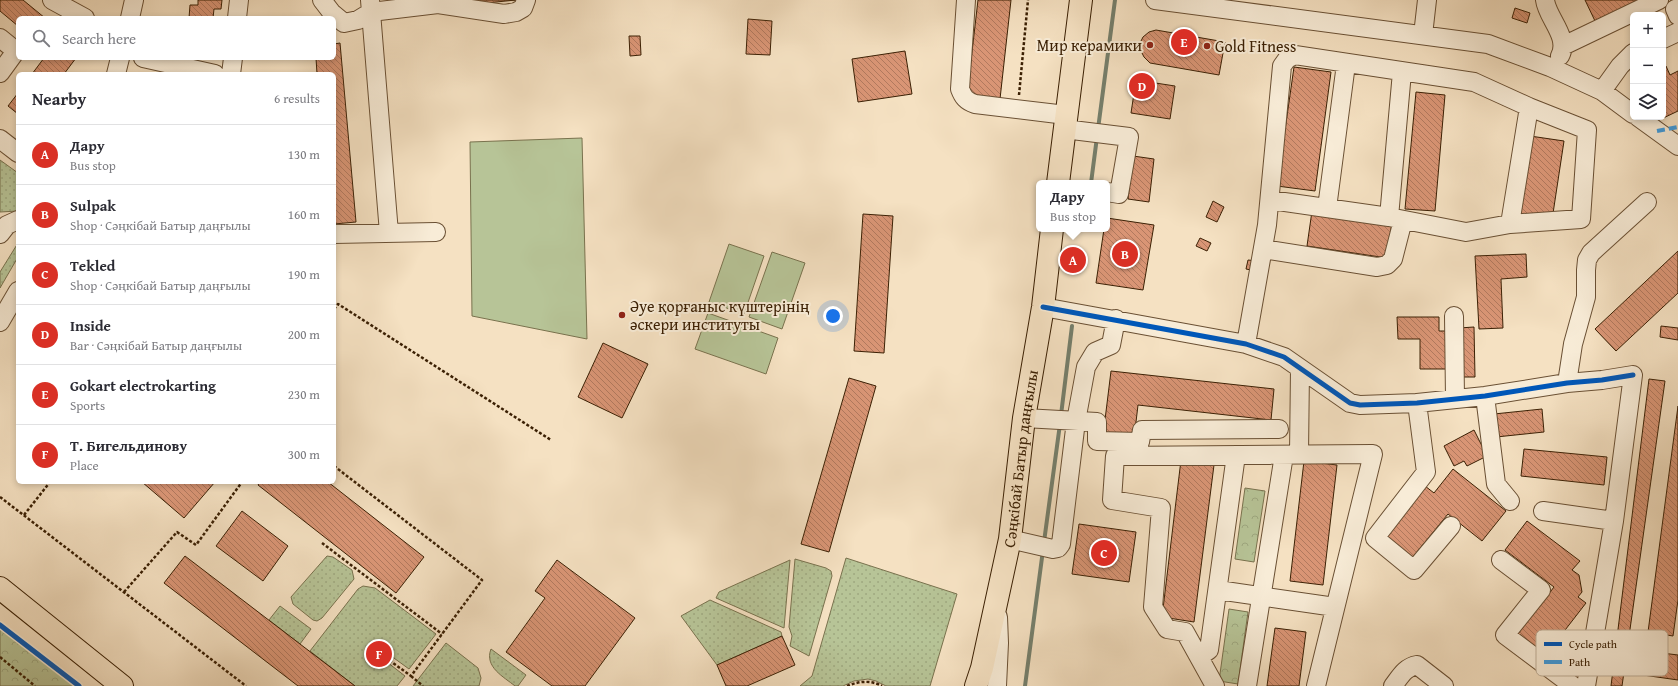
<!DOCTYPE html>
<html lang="en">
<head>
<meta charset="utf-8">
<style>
  body { margin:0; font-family:"Gentium Book Plus",serif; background:#f2f2f3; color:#2b2b33 }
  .controls { position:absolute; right:12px; top:12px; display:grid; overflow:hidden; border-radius:6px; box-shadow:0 2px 6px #0003 }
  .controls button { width:36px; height:36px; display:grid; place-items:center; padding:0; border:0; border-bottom:1px solid #e1e1e2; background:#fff; color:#2b2b33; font:20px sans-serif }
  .you { position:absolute; left:833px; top:316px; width:14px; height:14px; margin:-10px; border:3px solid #fff; border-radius:50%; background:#1a73e8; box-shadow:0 0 0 6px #1a73e833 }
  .badge { display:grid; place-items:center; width:26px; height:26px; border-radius:50%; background:#d93025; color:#fff; font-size:13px; font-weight:700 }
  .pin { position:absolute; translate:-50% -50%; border:2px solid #fff; box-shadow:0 1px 4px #0006 }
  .popup { position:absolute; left:1036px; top:180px; width:74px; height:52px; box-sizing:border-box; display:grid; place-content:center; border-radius:6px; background:#fff; filter:drop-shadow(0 1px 3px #0005); font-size:13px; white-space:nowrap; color:#7c7c81 }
  .popup b { font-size:15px; color:#2b2b33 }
  .popup::after { content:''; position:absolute; left:50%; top:100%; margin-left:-8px; border:8px solid transparent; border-top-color:#fff }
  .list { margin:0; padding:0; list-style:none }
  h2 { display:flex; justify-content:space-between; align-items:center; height:52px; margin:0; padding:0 16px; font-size:17px }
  h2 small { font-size:13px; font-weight:400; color:#7c7c81 }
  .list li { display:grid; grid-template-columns:26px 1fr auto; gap:12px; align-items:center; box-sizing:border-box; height:60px; padding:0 16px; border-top:1px solid #e1e1e2 }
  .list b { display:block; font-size:15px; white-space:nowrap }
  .list p { margin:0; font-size:13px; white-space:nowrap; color:#7c7c81 }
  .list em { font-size:13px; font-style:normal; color:#7c7c81 }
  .icon { flex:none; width:22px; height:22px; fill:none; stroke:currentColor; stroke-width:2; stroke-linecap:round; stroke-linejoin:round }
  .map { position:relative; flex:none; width:1678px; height:686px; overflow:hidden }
  .search { position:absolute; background:#fff; box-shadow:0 2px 6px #0003; left:16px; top:16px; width:320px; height:44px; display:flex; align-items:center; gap:10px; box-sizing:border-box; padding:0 14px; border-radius:6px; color:#7c7c81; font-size:15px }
  .panel { position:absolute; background:#fff; box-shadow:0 2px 6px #0003; left:16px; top:72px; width:320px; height:412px; border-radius:6px }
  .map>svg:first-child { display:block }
  .grass { fill:url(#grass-dots); stroke:#79724e }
  .forest { fill:url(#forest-crowns); stroke:#79724e }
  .garden { fill:#b7c497; stroke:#79724e }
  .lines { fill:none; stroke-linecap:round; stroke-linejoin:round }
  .stream { stroke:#757f6c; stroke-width:4 }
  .building { fill:url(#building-back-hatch); stroke:#3b2004 }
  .minor-casing { stroke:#6a5034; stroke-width:20 }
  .major-casing { stroke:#3b2004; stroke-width:24 }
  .path { stroke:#3b2004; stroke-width:2.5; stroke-dasharray:3 2; stroke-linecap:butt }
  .minor { stroke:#f8ecd7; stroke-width:18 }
  .major { stroke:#f5e1c2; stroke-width:22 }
  .quiet { stroke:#3f9bdd; stroke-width:4; stroke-dasharray:8 4; stroke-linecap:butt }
  .cycleway-casing { stroke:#f8ecd7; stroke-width:8 }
  .cycleway { stroke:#0057b8; stroke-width:5 }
  .poi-dot { fill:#8f2418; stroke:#f8ecd7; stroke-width:1.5 }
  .labels { text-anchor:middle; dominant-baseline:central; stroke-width:4; stroke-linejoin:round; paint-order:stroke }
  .poi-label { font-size:16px; fill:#3b2004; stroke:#f8ecd7; text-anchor:start }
  .street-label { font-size:16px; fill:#3b2004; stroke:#f8ecd7 }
  .key { fill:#f8ecd7; stroke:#bfaf98; stroke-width:1 }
  .key-label { font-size:11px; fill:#3b2004 }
</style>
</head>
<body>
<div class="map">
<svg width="1678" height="686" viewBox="0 0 1678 686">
  <defs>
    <pattern id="grass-dots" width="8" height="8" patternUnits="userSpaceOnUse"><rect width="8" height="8" fill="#b7c497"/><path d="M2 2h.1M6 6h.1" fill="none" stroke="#9ea880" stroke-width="1.8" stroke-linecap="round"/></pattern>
    <pattern id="forest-crowns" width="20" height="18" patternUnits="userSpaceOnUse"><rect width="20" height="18" fill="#b7c497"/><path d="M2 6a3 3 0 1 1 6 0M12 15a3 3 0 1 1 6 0" fill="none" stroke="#9ea880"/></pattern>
    <pattern id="building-back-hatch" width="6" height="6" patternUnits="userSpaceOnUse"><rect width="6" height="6" fill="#d99575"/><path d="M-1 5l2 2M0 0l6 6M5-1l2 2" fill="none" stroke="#b1795e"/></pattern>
  </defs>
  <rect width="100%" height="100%" fill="#f5e1c2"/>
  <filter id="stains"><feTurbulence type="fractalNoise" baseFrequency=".005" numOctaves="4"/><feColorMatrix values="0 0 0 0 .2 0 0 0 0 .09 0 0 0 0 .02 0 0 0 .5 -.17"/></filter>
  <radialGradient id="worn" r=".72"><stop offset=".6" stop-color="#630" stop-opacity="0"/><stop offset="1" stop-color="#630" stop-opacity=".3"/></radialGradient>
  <path class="grass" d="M 0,160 L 18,173 L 18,211 L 0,212 Z
    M 18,243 L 18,257 L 0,288 L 0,272 Z
    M 327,556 L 333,557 L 352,570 L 354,579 L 322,618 L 317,621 L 313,620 L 293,604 L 291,597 Z
    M 846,558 L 957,594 L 930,686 L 886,686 L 876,681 L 868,679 L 854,681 L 843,686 L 800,686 L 812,676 Z
    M 795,559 L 826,568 L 831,571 L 832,576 L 809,656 L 790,646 L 792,636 L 789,627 Z
    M 790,560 L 784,628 L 716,598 L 719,592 Z
    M 363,586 L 375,588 L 436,634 L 409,669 L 387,653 L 389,651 L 379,643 L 372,654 L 381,661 L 383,659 L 405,676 L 397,686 L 355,686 L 310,651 L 358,589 Z
    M 710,600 L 781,632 L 782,636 L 717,665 L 681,616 Z
    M 280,606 L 311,629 L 300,644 L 269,620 Z
    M 446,643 L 478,668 L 481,678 L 479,686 L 413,686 Z
    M 491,649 L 526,675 L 518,686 L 515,686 C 504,677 484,667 491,649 Z"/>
  <path class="forest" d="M 1245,488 L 1265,491 L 1254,562 L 1235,559 Z
    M 1229,609 L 1248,612 L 1238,684 L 1219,681 Z
    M 0,625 L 79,686 L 0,686 Z"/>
  <path class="garden" d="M 582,138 L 587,339 L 472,316 L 470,142 Z
    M 729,244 L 764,256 L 744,314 L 709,302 Z
    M 772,252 L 805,263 L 782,329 L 749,317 Z
    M 708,313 L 778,338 L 766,374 L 695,349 Z"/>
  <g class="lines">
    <path class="stream" d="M 1098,129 L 1115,0
      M 1091,183 L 1097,137
      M 1061,415 L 1072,326
      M 1044,542 L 1060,424
      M 1025,686 L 1043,550"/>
  </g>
  <path class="building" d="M 0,0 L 23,0 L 45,18 L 18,18 L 18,26 L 0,11 Z
    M 198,0 L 222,0 L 221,9 L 214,9 L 213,18 L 189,18 L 190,5 L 198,5 Z
    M 476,0 L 516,0 L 476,4 Z
    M 978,0 L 1011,0 L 1000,99 L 967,95 Z
    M 1585,0 L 1640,0 L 1595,21 Z
    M 1515,8 L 1530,13 L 1527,23 L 1512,18 Z
    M 748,19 L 772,21 L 770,55 L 746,54 Z
    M 1156,30 L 1225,42 L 1219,75 L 1150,63 L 1144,57 L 1141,51 L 1140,43 L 1143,37 L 1149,32 Z
    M 629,36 L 640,36 L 641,55 L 630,56 Z
    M 340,43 L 356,222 L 334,224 L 334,74 L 317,74 L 316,58 L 334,58 L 334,44 Z
    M 905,51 L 912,94 L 858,102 L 852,59 Z
    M 44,58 L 76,58 L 64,74 L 32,74 Z
    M 1666,66 L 1670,75 L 1678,71 L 1678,111 L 1657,121 L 1655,117 L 1663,117 L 1663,67 Z
    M 1294,67 L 1331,72 L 1315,191 L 1277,186 Z
    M 1136,80 L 1175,86 L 1170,119 L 1131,113 Z
    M 1416,92 L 1445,95 L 1435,211 L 1405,209 Z
    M 18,93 L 18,114 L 8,106 Z
    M 1530,136 L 1564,141 L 1552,220 L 1519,215 Z
    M 1133,156 L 1154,159 L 1149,202 L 1128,199 Z
    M 1213,201 L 1224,207 L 1217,222 L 1206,217 Z
    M 1312,211 L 1392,222 L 1387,258 L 1307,246 Z
    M 863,214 L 893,216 L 884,353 L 854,351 Z
    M 1107,218 L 1154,225 L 1143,290 L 1096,283 L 1104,229 L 1107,229 Z
    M 1200,238 L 1211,243 L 1207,251 L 1196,246 Z
    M 1678,251 L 1678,293 L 1616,351 L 1595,329 Z
    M 1526,254 L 1527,277 L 1501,279 L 1503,328 L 1479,329 L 1475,256 Z
    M 1248,260 L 1257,261 L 1256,271 L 1246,269 Z
    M 1397,317 L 1439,317 L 1439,331 L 1446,331 L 1446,369 L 1420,369 L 1420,339 L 1398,339 Z
    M 1661,326 L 1678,328 L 1678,340 L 1660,337 Z
    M 1474,327 L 1475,377 L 1460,377 L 1459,328 Z
    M 603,343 L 648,364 L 622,418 L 578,397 Z
    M 1111,371 L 1274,389 L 1271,420 L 1138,405 L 1134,439 L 1103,436 Z
    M 849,378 L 876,386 L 829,552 L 801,544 Z
    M 1649,379 L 1665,381 L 1622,686 L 1611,686 Z
    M 1678,406 L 1678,600 L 1673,636 L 1648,632 Z
    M 1542,409 L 1544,432 L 1496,437 L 1494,414 Z
    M 1474,430 L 1487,456 L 1467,466 L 1464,461 L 1454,466 L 1444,446 Z
    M 1524,449 L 1607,457 L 1604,485 L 1521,476 Z
    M 1181,460 L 1214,465 L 1194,622 L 1162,617 Z
    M 1304,461 L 1337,465 L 1323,585 L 1290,581 Z
    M 1453,469 L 1506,511 L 1482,541 L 1448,514 L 1412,558 L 1385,537 L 1425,486 L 1434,493 Z
    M 142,482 L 215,482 L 184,518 Z
    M 260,482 L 328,482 L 424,557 L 396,593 L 258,485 Z
    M 242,511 L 288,546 L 263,581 L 216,546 Z
    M 1527,521 L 1580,561 L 1572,570 L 1579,575 L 1582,592 L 1578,597 L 1586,603 L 1545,656 L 1517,635 L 1554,587 L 1505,550 Z
    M 1079,524 L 1136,532 L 1129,582 L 1072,574 Z
    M 185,556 L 300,644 L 355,686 L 298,686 L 164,583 Z
    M 557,560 L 635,618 L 585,686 L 552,686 L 506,652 L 545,598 L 535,591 Z
    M 1275,628 L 1306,632 L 1299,686 L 1267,686 Z
    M 782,636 L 795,665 L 747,686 L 726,686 L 717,665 Z
    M 1646,651 L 1678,655 L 1678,680 L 1643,675 Z"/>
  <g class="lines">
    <defs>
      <path id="minor" d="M 52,0 L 85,18
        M 322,0 L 332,13 L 344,23 L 358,20 L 371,12 L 438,4 L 504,14 L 516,12 L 523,8 L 526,0
        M 370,0 L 389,233
        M 966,0 L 960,89 C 963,97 966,101 975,104 L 1066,115
        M 1155,0 L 1488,44 L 1550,67 L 1602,91 L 1633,114
        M 1545,0 C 1547,18 1570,37 1560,56
        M 1678,8 L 1675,9 L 1678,16
        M 130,18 L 134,0
        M 237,18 L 239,0
        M 1423,35 L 1427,0
        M 0,38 L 16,51 L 0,73
        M 1663,39 L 1678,32
        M 1563,46 L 1659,0
        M 143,58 L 215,74
        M 116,74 L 120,58
        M 231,74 L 233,58
        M 1602,91 L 1620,66 L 1633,53
        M 1638,117 L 1678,146
        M 1064,129 L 1129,137 L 1119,194 L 1107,192
        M 0,139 L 18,153
        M 1327,208 L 1346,64
        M 1389,217 L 1402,72
        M 1510,224 L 1529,107
        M 0,234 L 7,225 L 18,220
        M 334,234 L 436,232
        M 1263,249 L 1377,267 L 1387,265 L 1393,259 L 1403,220
        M 1043,307 L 1246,344 L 1284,357 L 1350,403 L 1360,405 L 1417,403 L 1485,396 L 1567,383 L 1602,380 L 1633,375 L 1614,521 L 1586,686
        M 1454,316 L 1455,399
        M 0,322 L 18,291
        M 1246,344 L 1267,225 L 1282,66 L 1287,59 L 1295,55 L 1474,82 L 1529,107 L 1587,130 L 1581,219 L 1510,224 L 1466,232 L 1389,217 L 1270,200
        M 1567,383 L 1573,344 L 1586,297 L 1586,270 L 1587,260 L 1591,253 L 1647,202
        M 1485,396 L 1496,484 L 1510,501
        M 1417,403 L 1426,472 L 1375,538 L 1414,570 L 1451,526
        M 1024,418 L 1097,422 L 1097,441 L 1140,442 L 1142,430 L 1279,429
        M 1299,454 L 1300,369
        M 1543,511 L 1614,521
        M 1010,539 L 1053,549 L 1058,548 L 1061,544 L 1076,421 L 1086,367 L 1095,352 L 1111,345 L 1116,319
        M 1501,560 L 1541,590 L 1505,635 L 1573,686
        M 1218,590 L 1335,607
        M 1199,657 L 1209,650 L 1236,455
        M 997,686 L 999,643 L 998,617
        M 1215,686 L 1185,632 L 1167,629 L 1153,607 L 1161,508 L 1112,500 L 1115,456 L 1373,454 L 1316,686
        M 1247,686 L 1284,455
        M 1393,686 C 1400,677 1405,667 1417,665 L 1444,686"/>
      <g id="major">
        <path d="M 1058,183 L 1081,0"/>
        <path d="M 0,588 L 122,686"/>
        <path id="s1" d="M 976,686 L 982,668 L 1010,539 L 1024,418 L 1043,307 L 1052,229"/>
      </g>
    </defs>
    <use href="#minor" class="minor-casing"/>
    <use href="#major" class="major-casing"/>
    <path class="path" d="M 1019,95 L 1028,0
      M 334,309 L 338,304 L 551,440
      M 334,466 L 482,580 L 411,676 L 382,655
      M 0,497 L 246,686
      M 24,515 L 50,482
      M 322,543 L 442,634
      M 124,592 L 177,532 L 196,545 L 242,482
      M 0,657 L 35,686
      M 411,676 L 423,686
      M 847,686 C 859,681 871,680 882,686"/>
    <use href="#minor" class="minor"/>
    <use href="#major" class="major"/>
    <path class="quiet" d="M 1657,131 L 1678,127"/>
    <defs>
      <path id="cycleway" d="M 1043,307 L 1246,344 L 1284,357 L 1350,403 L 1360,405 L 1417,403 L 1485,396 L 1567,383 L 1602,380 L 1633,375
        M 0,625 L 79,686"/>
    </defs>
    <use href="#cycleway" class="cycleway-casing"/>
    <use href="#cycleway" class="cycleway"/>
  </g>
  <g class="poi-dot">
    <circle cx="1150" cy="45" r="4"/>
    <circle cx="1207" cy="46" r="4"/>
    <circle cx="622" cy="315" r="4"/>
  </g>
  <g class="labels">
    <g class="poi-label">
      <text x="1142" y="45" text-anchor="end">Мир керамики</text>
      <text x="1215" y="46">Gold Fitness</text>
      <text x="630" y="306">Әуе қорғаныс күштерінің<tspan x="630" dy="18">әскери институты</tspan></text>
    </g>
    <g class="street-label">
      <text stroke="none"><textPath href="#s1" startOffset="232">Сәңкібай Батыр даңғылы</textPath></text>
    </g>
  </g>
  <rect x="1536" y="630" width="132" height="46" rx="6" class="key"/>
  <rect x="1544" y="642" width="18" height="4" fill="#0057b8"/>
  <rect x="1544" y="660" width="18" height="4" fill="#3f9bdd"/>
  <g class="key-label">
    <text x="1569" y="648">Cycle path</text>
    <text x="1569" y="666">Path</text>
  </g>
  <rect width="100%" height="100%" filter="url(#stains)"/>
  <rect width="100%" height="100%" fill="url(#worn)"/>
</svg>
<div class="controls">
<button>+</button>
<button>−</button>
<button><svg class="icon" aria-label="layers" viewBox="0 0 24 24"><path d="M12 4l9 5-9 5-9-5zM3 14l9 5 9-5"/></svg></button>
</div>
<div class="you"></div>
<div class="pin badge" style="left:1073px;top:260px">A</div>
<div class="popup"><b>Дару</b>Bus stop</div>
<div class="pin badge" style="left:1125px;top:254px">B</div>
<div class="pin badge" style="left:1104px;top:553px">C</div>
<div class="pin badge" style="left:1142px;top:86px">D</div>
<div class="pin badge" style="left:1184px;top:42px">E</div>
<div class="pin badge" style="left:379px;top:654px">F</div>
<div class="search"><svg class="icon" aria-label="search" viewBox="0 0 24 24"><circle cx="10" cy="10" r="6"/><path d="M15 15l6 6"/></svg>Search here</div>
<section class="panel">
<h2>Nearby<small>6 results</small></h2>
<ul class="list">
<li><span class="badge">A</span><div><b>Дару</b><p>Bus stop</p></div><em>130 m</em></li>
<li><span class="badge">B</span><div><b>Sulpak</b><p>Shop · Сәңкібай Батыр даңғылы</p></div><em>160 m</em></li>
<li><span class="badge">C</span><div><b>Тekled</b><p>Shop · Сәңкібай Батыр даңғылы</p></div><em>190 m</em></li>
<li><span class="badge">D</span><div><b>Inside</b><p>Bar · Сәңкібай Батыр даңғылы</p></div><em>200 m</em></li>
<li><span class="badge">E</span><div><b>Gokart electrokarting</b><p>Sports</p></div><em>230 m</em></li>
<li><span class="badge">F</span><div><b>Т. Бигельдинову</b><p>Place</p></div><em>300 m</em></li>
</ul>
</section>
</div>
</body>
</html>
